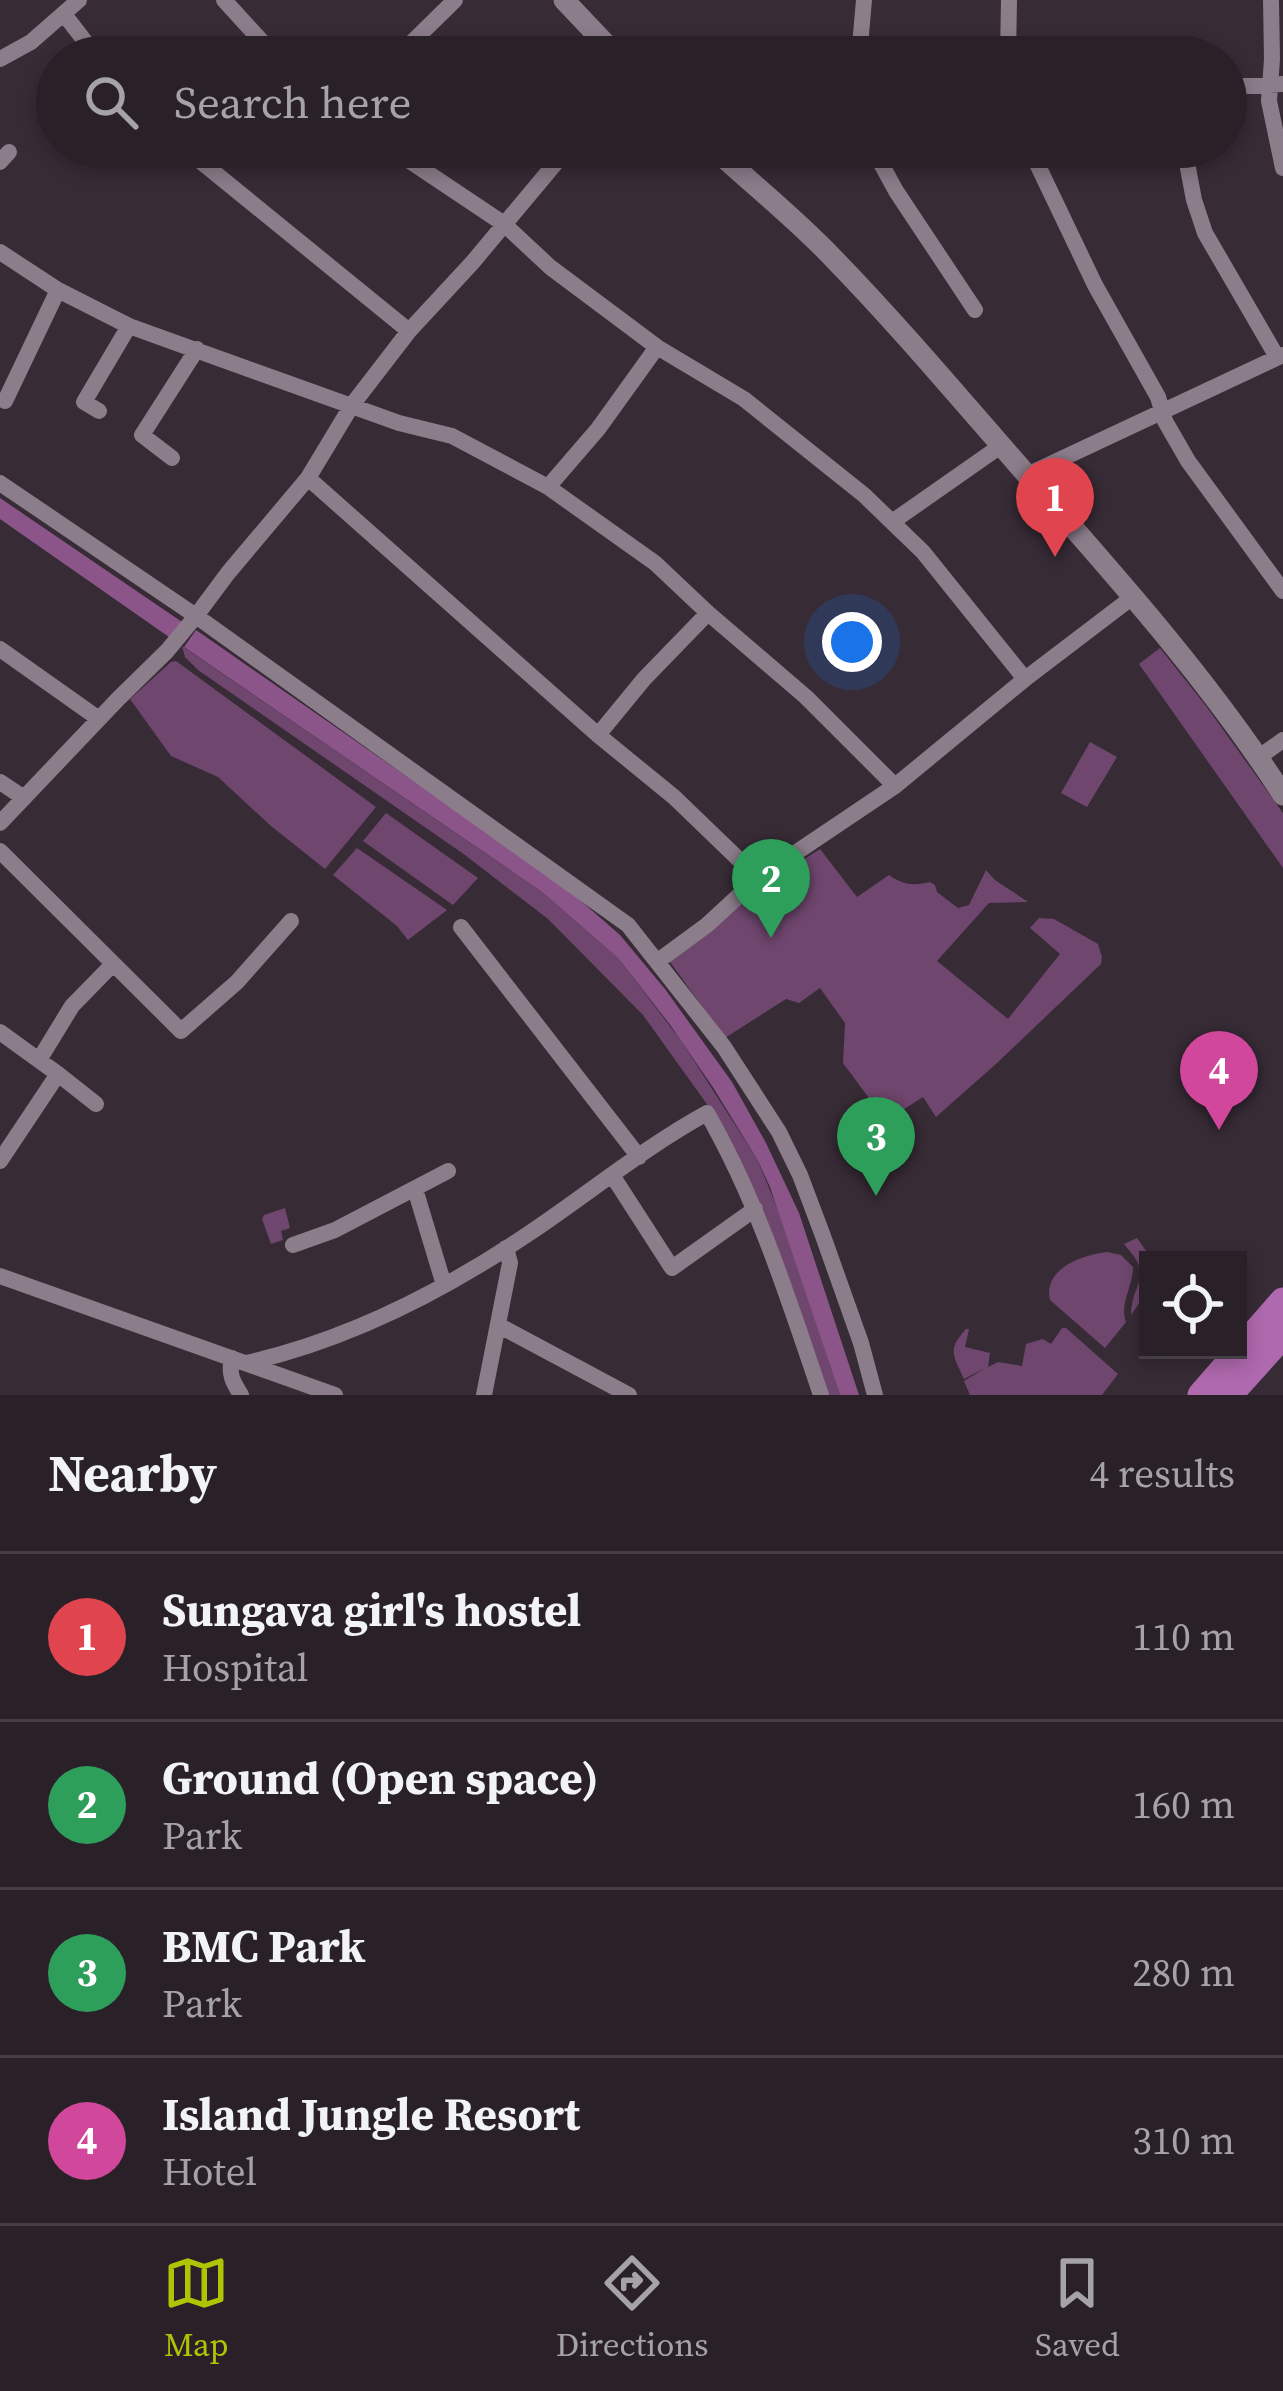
<!DOCTYPE html>
<html lang="en">
<head>
<meta charset="utf-8">
<style>
  body { margin:0; font-family:"Source Serif 4",serif; background:#312830; color:#f1f3f6 }
  .controls { position:absolute; right:36px; bottom:36px; display:grid; overflow:hidden; border-radius:0px; box-shadow:0 6px 18px #0003 }
  .controls button { width:108px; height:108px; display:grid; place-items:center; padding:0; border:0; border-bottom:3px solid #453e45; background:#292028; color:#f1f3f6; font:60px sans-serif }
  .you { position:absolute; left:852px; top:642px; width:42px; height:42px; margin:-30px; border:9px solid #fff; border-radius:50%; background:#1a73e8; box-shadow:0 0 0 18px #1a73e833 }
  .badge { display:grid; place-items:center; width:78px; height:78px; border-radius:50%; background:#afc504; color:#fff; font-size:39px; font-weight:700 }
  .pin { position:absolute; translate:-50% -99px; filter:drop-shadow(0 3px 6px #0008) }
  .pin::after { content:''; position:absolute; top:63px; width:42px; height:36px; background:inherit; clip-path:polygon(0 0,100% 0,50% 100%) }
  .list { margin:0; padding:0; list-style:none }
  h2 { display:flex; justify-content:space-between; align-items:center; height:156px; margin:0; padding:0 48px; font-size:51px }
  h2 small { font-size:39px; font-weight:400; color:#a5a3a8 }
  .list li { display:grid; grid-template-columns:78px 1fr auto; gap:36px; align-items:center; box-sizing:border-box; height:168px; padding:0 48px; border-top:3px solid #453e45 }
  .list b { display:block; font-size:45px; white-space:nowrap }
  .list p { margin:0; font-size:39px; white-space:nowrap; color:#a5a3a8 }
  .list em { font-size:39px; font-style:normal; color:#a5a3a8 }
  .icon { flex:none; width:66px; height:66px; fill:none; stroke:currentColor; stroke-width:2; stroke-linecap:round; stroke-linejoin:round }
  .map { position:relative; flex:none; width:1283px; height:1395px; overflow:hidden }
  .search { position:absolute; background:#292028; box-shadow:0 6px 18px #0003; left:36px; right:36px; top:36px; height:132px; display:flex; align-items:center; gap:30px; box-sizing:border-box; padding:0 42px; border-radius:66px; color:#a5a3a8; font-size:45px }
  .sheet { height:828px; background:#292028 }
  nav { display:flex; justify-content:space-around; align-items:center; box-sizing:border-box; height:168px; border-top:3px solid #453e45; background:#292028; font-size:33px; color:#a5a3a8 }
  nav a { display:grid; justify-items:center; gap:6px }
  nav .on { color:#afc504 }
  .map>svg:first-child { display:block }
  .green { fill:#6f466e }
  .water { fill:#8b558a }
  .lines { fill:none; stroke-linecap:round; stroke-linejoin:round }
  .minor { stroke:#8b7d8a; stroke-width:16 }
  .tertiary { stroke:#8b7d8a; stroke-width:21 }
  .trunk { stroke:#af69ae; stroke-width:27 }
</style>
</head>
<body>
<div class="map">
<svg width="1283" height="1395" viewBox="0 0 1283 1395">
  <rect width="100%" height="100%" fill="#372b36"/>
  <path class="green" d="M 182,646 L 542,892 L 618,958 L 682,1042 L 757,1159 L 781,1217 L 840,1395 L 826,1395 L 714,1114 L 643,1015 L 548,919 L 465,855 L 198,670 L 185,657 Z
    M 1160,648 L 1206,706 L 1283,813 L 1283,868 L 1139,664 Z
    M 176,661 L 376,807 L 325,869 L 271,826 L 218,777 L 171,756 L 130,699 L 171,662 Z
    M 1090,742 L 1117,757 L 1087,807 L 1061,793 Z
    M 386,813 L 478,878 L 453,905 L 363,841 Z
    M 357,848 L 447,910 L 408,940 L 397,926 L 333,875 Z
    M 820,849 L 857,897 L 889,875 C 903,885 914,886 930,882 L 935,885 L 937,892 L 958,908 L 969,905 L 986,870 L 995,880 L 1028,902 L 989,903 L 937,961 L 1008,1019 L 1060,954 L 1030,928 L 1039,918 L 1054,919 L 1098,944 L 1102,957 L 1101,964 L 996,1064 L 936,1117 L 923,1097 L 886,1121 L 843,1063 L 845,1023 L 820,988 L 799,1003 L 786,999 L 725,1038 L 670,962 L 759,888 Z
    M 285,1208 L 290,1228 L 281,1231 L 283,1240 L 271,1244 L 262,1219 L 264,1215 Z
    M 1137,1238 L 1149,1255 L 1148,1290 L 1131,1315 C 1132,1279 1156,1280 1124,1244 Z
    M 1107,1252 L 1121,1255 L 1133,1267 C 1133,1287 1119,1303 1126,1322 L 1105,1348 L 1050,1300 C 1043,1269 1081,1255 1107,1252 Z
    M 1062,1328 L 1066,1328 L 1118,1374 L 1102,1395 L 970,1395 L 964,1381 L 985,1368 L 964,1379 C 953,1355 947,1350 966,1329 L 969,1329 L 965,1347 L 990,1353 L 988,1367 L 998,1362 L 1022,1366 L 1026,1344 L 1043,1339 L 1051,1344 Z"/>
  <path class="water" d="M 0,498 L 182,622 L 169,637 L 0,519 Z
    M 196,630 L 524,858 L 580,900 L 620,935 L 665,989 L 732,1082 L 766,1143 L 799,1213 L 859,1395 L 840,1395 L 770,1187 L 757,1159 L 714,1089 L 671,1026 L 618,958 L 542,892 L 184,647 Z"/>
  <g class="lines">
    <path class="minor" d="M 224,0 L 276,57
      M 1271,0 L 1272,59 L 1269,101 L 1283,168
      M 64,14 L 97,57
      M 397,57 L 455,0
      M 859,57 L 864,0
      M 1008,57 L 1009,0
      M 0,59 L 31,42 L 79,0
      M 1226,87 L 1283,84
      M 183,147 L 409,331
      M 389,147 L 504,224 L 550,267 L 657,347 L 744,399 L 864,495 L 923,552 L 1025,679
      M 872,147 L 896,191 L 975,310
      M 1029,147 L 1095,285 L 1158,397 L 1165,421 L 1188,461 L 1283,591
      M 1184,147 L 1194,200 L 1205,233 L 1277,357
      M 0,162 L 9,152
      M 0,252 L 58,290 L 129,326 L 399,423 L 452,436 L 548,487 L 655,563 L 708,613 L 806,697 L 895,786
      M 5,401 L 58,290
      M 99,411 L 84,402 L 129,326
      M 172,458 L 142,435 L 197,349
      M 1027,475 L 1283,355
      M 308,478 L 598,735 L 674,797 L 758,878 L 895,786 L 1025,679 L 1134,596
      M 0,483 L 196,616 L 628,925 L 724,1047 L 779,1132 L 800,1175 L 823,1236 L 861,1343 L 875,1395
      M 548,487 L 598,429 L 657,347
      M 892,522 L 1002,445
      M 0,649 L 99,719
      M 598,735 L 644,679 L 708,613
      M 1259,757 L 1283,740
      M 0,782 L 24,798
      M 0,823 L 118,699 L 167,651 L 196,616 L 228,573 L 308,478 L 352,405 L 409,331 L 472,263 L 569,147
      M 0,851 L 181,1031 L 237,982 L 291,921
      M 461,927 L 639,1157
      M 658,961 L 707,925 L 758,878
      M 0,1032 L 58,1074 L 0,1161
      M 39,1060 L 72,1006 L 113,964
      M 58,1074 L 96,1104
      M 612,1175 L 672,1268 L 755,1209
      M 415,1189 L 444,1285
      M 293,1245 L 335,1230 L 448,1171
      M 0,1276 L 335,1395
      M 498,1325 L 629,1395
      M 232,1358 C 228,1374 233,1382 241,1395
      M 246,1363 C 349,1340 444,1291 531,1232 C 589,1193 645,1147 707,1113 C 758,1202 788,1298 821,1395
      M 484,1395 L 510,1263 L 506,1248"/>
    <path class="tertiary" d="M 564,0 L 618,57
      M 712,147 C 752,184 795,218 833,258 C 903,330 967,407 1033,482 C 1121,582 1211,683 1283,795"/>
    <path class="trunk" d="M 1201,1395 L 1283,1301
      M 1229,1395 L 1283,1335"/>
  </g>
</svg>
<div class="controls">
<button><svg class="icon" aria-label="locate" viewBox="0 0 24 24"><circle cx="12" cy="12" r="6"/><path d="M12 2v4M12 18v4M2 12h4M18 12h4"/></svg></button>
</div>
<div class="you"></div>
<div class="pin badge" style="left:1055px;top:557px;background:#e0444e">1</div>
<div class="pin badge" style="left:771px;top:938px;background:#2e9e5b">2</div>
<div class="pin badge" style="left:876px;top:1196px;background:#2e9e5b">3</div>
<div class="pin badge" style="left:1219px;top:1130px;background:#d1479c">4</div>
<div class="search"><svg class="icon" aria-label="search" viewBox="0 0 24 24"><circle cx="10" cy="10" r="6"/><path d="M15 15l6 6"/></svg>Search here</div>
</div>
<section class="sheet">
<h2>Nearby<small>4 results</small></h2>
<ul class="list">
<li><span class="badge" style="background:#e0444e">1</span><div><b>Sungava girl's hostel</b><p>Hospital</p></div><em>110 m</em></li>
<li><span class="badge" style="background:#2e9e5b">2</span><div><b>Ground (Open space)</b><p>Park</p></div><em>160 m</em></li>
<li><span class="badge" style="background:#2e9e5b">3</span><div><b>BMC Park</b><p>Park</p></div><em>280 m</em></li>
<li><span class="badge" style="background:#d1479c">4</span><div><b>Island Jungle Resort</b><p>Hotel</p></div><em>310 m</em></li>
</ul>
</section>
<nav>
<a class="on"><svg class="icon" aria-label="map" viewBox="0 0 24 24"><path d="M3 6l6-2 6 2 6-2v14l-6 2-6-2-6 2zM9 4v14M15 6v14"/></svg>Map</a>
<a><svg class="icon" aria-label="directions" viewBox="0 0 24 24"><path d="M12 3l9 9-9 9-9-9zM9 14v-3h6M13 9l2 2-2 2"/></svg>Directions</a>
<a><svg class="icon" aria-label="saved" viewBox="0 0 24 24"><path d="M7 4h10v16l-5-4-5 4z"/></svg>Saved</a>
</nav>
</body>
</html>
